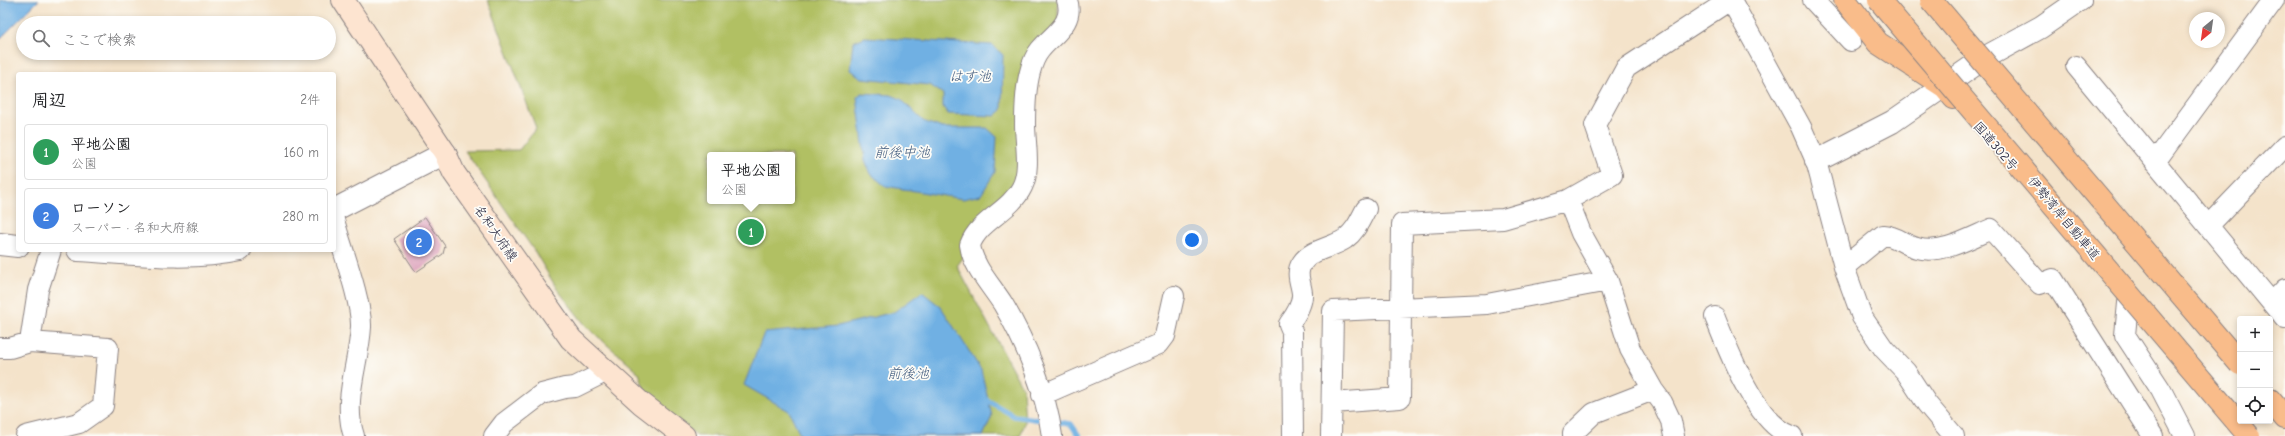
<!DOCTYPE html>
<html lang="ja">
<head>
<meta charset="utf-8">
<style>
  body { margin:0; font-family:"Comic Neue","Klee One",sans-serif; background:#f2f2f2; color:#202124 }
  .controls { position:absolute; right:12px; bottom:12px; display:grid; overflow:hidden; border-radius:4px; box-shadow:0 2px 6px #0003 }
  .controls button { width:36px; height:36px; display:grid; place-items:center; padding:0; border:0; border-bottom:1px solid #e0e0e0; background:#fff; color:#202124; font:20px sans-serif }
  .compass { position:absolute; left:2189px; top:12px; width:36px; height:36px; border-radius:50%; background:#fff; box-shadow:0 2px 6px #0003; rotate:209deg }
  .you { position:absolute; left:1192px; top:240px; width:14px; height:14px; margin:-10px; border:3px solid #fff; border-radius:50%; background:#1a73e8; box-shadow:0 0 0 6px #1a73e833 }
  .badge { display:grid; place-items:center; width:26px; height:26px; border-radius:50%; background:#b5179e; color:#fff; font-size:13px; font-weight:700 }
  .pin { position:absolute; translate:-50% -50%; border:2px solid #fff; box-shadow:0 1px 4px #0006 }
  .popup { position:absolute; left:707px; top:152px; width:88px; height:52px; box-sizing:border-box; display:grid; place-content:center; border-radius:4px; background:#fff; filter:drop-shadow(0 1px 3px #0005); font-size:13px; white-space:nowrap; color:#757577 }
  .popup b { font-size:15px; color:#202124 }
  .popup::after { content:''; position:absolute; left:50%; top:100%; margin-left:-8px; border:8px solid transparent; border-top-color:#fff }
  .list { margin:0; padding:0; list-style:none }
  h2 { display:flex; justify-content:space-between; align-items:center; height:52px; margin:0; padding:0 16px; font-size:17px }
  h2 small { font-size:13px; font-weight:400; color:#757577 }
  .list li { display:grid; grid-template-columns:26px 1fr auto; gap:12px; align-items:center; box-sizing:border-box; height:56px; margin:0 8px 8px; padding:0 8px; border:1px solid #e0e0e0; border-radius:4px }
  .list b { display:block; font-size:15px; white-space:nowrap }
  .list p { margin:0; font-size:13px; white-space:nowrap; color:#757577 }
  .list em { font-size:13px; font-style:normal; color:#757577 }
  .icon { flex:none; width:22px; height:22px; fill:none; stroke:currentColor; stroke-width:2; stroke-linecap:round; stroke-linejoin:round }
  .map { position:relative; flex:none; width:2285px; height:436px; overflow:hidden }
  .search { position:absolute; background:#fff; box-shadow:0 2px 6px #0003; left:16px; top:16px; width:320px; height:44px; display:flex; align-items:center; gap:10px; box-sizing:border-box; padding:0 14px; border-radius:22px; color:#757577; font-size:15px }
  .panel { position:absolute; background:#fff; box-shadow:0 2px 6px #0003; left:16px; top:72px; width:320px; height:180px; border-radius:4px }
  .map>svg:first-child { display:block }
  .green { fill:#b1c063; stroke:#6a714f; fill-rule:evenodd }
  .water { fill:#70b0e3; stroke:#49698f }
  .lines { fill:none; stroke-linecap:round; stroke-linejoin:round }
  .stream { stroke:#70b0e3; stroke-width:5.5 }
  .building { fill:#db9eb9 }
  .minor-casing { stroke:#8b8282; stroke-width:22 }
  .tertiary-casing { stroke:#8b8282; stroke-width:24 }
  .secondary-casing { stroke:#8b8282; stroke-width:24 }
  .trunk-casing { stroke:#8b8282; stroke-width:24 }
  .motorway-casing { stroke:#8b8282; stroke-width:24 }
  .minor { stroke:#fff; stroke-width:20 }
  .tertiary { stroke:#fff; stroke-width:22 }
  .secondary { stroke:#fde4d0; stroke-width:22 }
  .trunk { stroke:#f9bc8a; stroke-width:22 }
  .motorway { stroke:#f9bc8a; stroke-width:22 }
  .motorway-bridge-casing { stroke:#8b8282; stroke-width:24; stroke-linecap:butt }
  .motorway-bridge { stroke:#f9bc8a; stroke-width:22 }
  .labels { text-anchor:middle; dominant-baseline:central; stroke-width:3.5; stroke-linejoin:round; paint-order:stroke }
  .street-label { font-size:13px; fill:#22223b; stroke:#fdfcf7 }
  .water-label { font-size:14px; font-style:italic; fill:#415b7e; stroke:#fdfcf7 }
</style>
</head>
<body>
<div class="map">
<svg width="2285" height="436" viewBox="0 0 2285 436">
  <rect width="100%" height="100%" fill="#fdfcf7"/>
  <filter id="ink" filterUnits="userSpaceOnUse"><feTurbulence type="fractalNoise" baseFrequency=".025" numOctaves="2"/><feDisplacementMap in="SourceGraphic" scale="8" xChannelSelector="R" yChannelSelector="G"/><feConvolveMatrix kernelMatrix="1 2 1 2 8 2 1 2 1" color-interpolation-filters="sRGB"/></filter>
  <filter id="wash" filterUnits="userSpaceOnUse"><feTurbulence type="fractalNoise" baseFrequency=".012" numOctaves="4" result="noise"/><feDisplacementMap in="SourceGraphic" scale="16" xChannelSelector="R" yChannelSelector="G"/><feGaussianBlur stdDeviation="0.9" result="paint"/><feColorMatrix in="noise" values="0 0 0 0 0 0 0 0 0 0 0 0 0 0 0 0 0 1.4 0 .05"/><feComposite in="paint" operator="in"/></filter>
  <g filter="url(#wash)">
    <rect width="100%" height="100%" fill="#f4e3ca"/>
    <path class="green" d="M 488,0 L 1058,0 L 1058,25 L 1034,76 L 1023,174 L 957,266 L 1023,389 L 1025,423 L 1020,436 L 697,436 L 646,395 L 639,373 L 586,326 L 557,289 L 535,252 L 465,151 L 519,150 L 536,128 ZM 710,155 L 792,155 L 792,201 L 710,201 Z"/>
    <path class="water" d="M 0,0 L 39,0 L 0,39 Z
      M 865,37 L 992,45 L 1003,55 L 1002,110 L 995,116 L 948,114 L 943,107 L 943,94 L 930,85 L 862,78 L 850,70 L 853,42 Z
      M 862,93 L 891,95 L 901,99 L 923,121 L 942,128 L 987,128 L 997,137 L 995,172 L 981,195 L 963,199 L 885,186 L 871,174 L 865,160 L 857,97 Z
      M 922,292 L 941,307 L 981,370 L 992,416 L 983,436 L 801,436 L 789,411 L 744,385 L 764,333 L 838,326 L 894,312 Z"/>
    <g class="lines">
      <path class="stream" d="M 982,397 L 1014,416 L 1071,424 L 1079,436"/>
    </g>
    <g id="blocks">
      <path class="building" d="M 425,217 L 445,246 L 443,254 L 416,272 L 394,239 Z"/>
    </g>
  </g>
  <g filter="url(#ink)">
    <use href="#blocks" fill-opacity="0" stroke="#8b8282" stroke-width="1"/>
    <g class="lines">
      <defs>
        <path id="minor" d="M 1731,0 L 1801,127 L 1816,161 L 1844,267 L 1862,317 L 1884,349 L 1906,372 L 1927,404 L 1954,436
          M 1813,0 L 1851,41
          M 2076,66 L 2285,319
          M 2155,162 L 2274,0
          M 1568,200 L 1581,233 L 1608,281 L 1630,349 L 1653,390 L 1662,402 L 1671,421 L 1674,436
          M 334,220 C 341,246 362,302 361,327 C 359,363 342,401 354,436
          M 2208,226 L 2285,146
          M 1844,267 L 1883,235 C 1898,236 1904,245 1917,248 C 1941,255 1970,238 1991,229 L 2040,284 L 2053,279 L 2153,436
          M 2128,303 L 2125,335 L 2161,390 L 2185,436
          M 2272,303 L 2285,289
          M 1715,317 C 1728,350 1756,424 1792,436
          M 30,342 L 38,290 L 51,250
          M 0,348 L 10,348 L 30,342 L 108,348 L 103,406 L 79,423 L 26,436
          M 1042,395 L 1159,344 L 1165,336 L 1174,296
          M 1332,403 L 1400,398 L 1402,224 L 1503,219 L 1568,200 L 1612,175 L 1595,125 L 1626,68 L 1730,0
          M 494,436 L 504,423 L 542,394 L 565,388 L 575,387 L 607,371
          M 1052,436 C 1046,391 1026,343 1003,304 C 991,285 973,267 970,245 C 979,220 1010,212 1022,187 C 1031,169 1025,143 1025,124 C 1025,108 1026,87 1030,72 C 1032,64 1035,56 1040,50 C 1053,34 1075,23 1067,0
          M 1293,436 L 1292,331 L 1289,324 C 1295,316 1303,304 1302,293 C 1301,283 1295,273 1302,263 C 1311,249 1332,248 1345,239 C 1356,231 1360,220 1366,209
          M 1331,436 L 1333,311 L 1487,304 L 1608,281
          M 1573,436 L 1573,433 L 1594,413 L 1653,390"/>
        <path id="tertiary" d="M 1816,161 L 1892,122 L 1986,57 L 2041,27 L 2080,0
          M 334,210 L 445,153
          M 0,244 L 18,246
          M 78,250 C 131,253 187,261 240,250"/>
        <path id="secondary" d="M 343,0 L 445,153 L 454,173 L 571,339 L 641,403 L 684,436"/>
        <path id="trunk" d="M 1845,0 L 1878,43 L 1945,87 L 1954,98"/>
        <path id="motorway" d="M 2270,400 L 2285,418"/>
      </defs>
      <use href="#minor" class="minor-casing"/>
      <use href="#tertiary" class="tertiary-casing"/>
      <use href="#secondary" class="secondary-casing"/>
      <use href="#trunk" class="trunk-casing"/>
      <use href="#motorway" class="motorway-casing"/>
      <use href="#minor" class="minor"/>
      <use href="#tertiary" class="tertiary"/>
      <use href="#secondary" class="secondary"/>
      <use href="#trunk" class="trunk"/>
      <use href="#motorway" class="motorway"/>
      <defs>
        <path id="motorway-bridge" d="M 1879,0 L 2249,436
          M 1931,0 L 2240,364"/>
      </defs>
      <use href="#motorway-bridge" class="motorway-bridge-casing"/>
      <use href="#motorway-bridge" class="motorway-bridge"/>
    </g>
  </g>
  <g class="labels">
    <g class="street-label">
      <text transform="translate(1996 146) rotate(49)">国道302号</text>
      <text transform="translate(2064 218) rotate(50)">伊勢湾岸自動車道</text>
      <text transform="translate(496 233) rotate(55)">名和大府線</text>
    </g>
    <g class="water-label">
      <text x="970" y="76">はす池</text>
      <text x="902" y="152">前後中池</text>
      <text x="908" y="373">前後池</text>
    </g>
  </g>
</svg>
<div class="controls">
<button>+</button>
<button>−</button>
<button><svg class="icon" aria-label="locate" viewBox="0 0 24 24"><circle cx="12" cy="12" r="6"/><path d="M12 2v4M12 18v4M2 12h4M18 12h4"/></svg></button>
</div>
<svg class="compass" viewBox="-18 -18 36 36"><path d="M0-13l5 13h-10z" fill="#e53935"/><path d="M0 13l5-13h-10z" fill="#757577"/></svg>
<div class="you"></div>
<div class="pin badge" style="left:751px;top:232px;background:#2e9e5b">1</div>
<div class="popup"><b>平地公園</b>公園</div>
<div class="pin badge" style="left:419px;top:242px;background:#3f7fe0">2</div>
<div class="search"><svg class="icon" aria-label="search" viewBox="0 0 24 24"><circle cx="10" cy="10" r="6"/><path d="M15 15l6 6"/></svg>ここで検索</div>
<section class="panel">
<h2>周辺<small>2件</small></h2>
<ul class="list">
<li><span class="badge" style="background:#2e9e5b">1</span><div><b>平地公園</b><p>公園</p></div><em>160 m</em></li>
<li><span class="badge" style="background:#3f7fe0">2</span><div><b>ローソン</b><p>スーパー · 名和大府線</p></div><em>280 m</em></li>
</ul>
</section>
</div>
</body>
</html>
